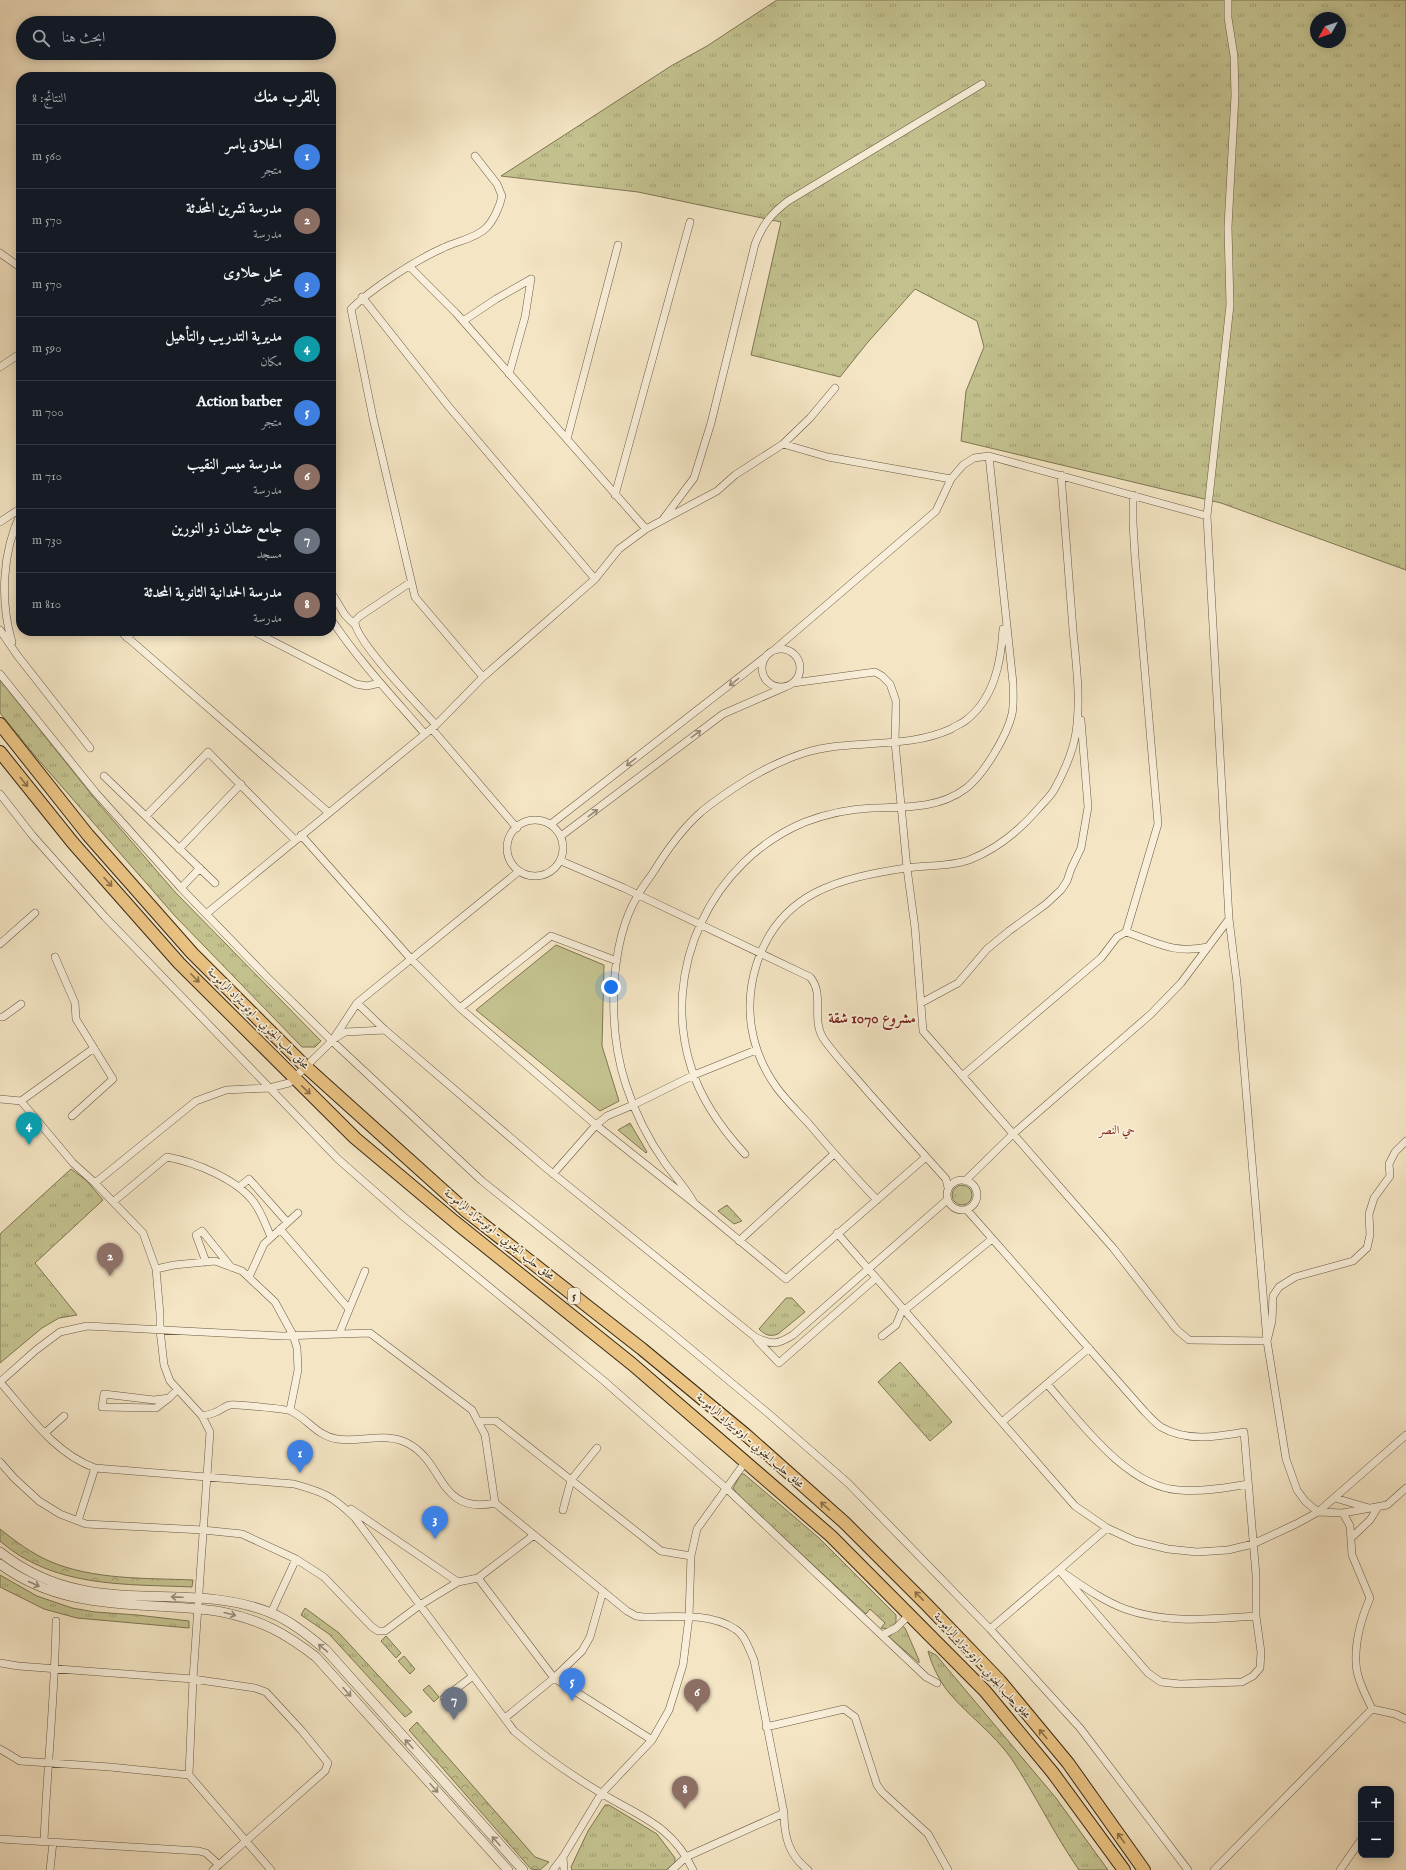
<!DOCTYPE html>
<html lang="ar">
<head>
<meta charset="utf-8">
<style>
  body { margin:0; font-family:"IM FELL English",Amiri,serif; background:#20242c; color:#f1f3f6; direction:rtl }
  .controls { position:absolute; right:12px; bottom:12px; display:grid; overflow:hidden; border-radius:8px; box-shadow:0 2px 10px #0003 }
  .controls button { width:36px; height:36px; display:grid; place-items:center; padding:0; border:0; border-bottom:1px solid #363941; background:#171b24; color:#f1f3f6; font:20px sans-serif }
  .compass { position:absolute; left:1310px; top:12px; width:36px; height:36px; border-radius:50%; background:#171b24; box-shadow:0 2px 10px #0003; rotate:230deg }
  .you { position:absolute; left:611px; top:987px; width:14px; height:14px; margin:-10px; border:3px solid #fff; border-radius:50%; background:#1a73e8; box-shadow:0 0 0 6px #1a73e833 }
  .badge { display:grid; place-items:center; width:26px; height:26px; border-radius:50%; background:#1a73e8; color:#fff; font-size:13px; font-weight:700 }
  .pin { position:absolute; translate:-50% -33px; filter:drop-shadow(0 1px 2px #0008) }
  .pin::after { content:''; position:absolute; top:21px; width:14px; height:12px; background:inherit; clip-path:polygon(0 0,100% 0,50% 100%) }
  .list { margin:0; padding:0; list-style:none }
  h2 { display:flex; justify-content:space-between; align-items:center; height:52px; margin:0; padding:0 16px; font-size:17px }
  h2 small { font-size:13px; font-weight:400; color:#9ea1a6 }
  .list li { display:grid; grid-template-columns:26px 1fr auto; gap:12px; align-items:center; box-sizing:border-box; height:64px; padding:0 16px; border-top:1px solid #363941 }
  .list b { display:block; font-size:15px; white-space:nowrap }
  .list p { margin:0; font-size:13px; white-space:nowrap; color:#9ea1a6 }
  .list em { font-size:13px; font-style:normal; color:#9ea1a6 }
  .icon { flex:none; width:22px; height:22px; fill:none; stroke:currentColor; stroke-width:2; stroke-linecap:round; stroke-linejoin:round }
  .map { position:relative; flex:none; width:1406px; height:1870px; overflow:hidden; direction:ltr }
  .search { position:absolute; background:#171b24; box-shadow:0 2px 10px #0003; left:16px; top:16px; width:320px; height:44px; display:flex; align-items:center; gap:10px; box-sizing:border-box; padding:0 14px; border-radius:22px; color:#9ea1a6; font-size:15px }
  .panel { position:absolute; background:#171b24; box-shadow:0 2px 10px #0003; left:16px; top:72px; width:320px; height:564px; border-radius:16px; direction:rtl }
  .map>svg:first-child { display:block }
  .grass { fill:url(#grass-tufts); stroke:#7e7652; fill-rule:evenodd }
  .forest { fill:url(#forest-crowns); stroke:#7e7652 }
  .park { fill:#c3c28f; stroke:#7e7652 }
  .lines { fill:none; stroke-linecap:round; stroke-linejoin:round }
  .minor-casing { stroke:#685942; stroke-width:8 }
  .tertiary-casing { stroke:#685942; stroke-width:10 }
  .trunk-casing { stroke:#392a16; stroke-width:14 }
  .minor { stroke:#f8eed9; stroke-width:7 }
  .tertiary { stroke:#f8eed9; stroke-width:9 }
  .trunk { stroke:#eac282; stroke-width:12 }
  .oneway { stroke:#988c78 }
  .oneway2 { stroke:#896e47 }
  .labels { text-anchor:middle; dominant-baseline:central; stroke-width:3.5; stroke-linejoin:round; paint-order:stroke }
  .shield { fill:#f8eed9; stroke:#726550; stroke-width:1 }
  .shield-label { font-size:10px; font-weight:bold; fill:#392a16 }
  .street-label { font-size:11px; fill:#392a16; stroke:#f8eed9 }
  .neighbourhood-label { font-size:12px; fill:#7a1f14; stroke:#f8eed9 }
  .district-label { font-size:15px; font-weight:bold; fill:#7a1f14; stroke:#f8eed9 }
</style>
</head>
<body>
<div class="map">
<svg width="1406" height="1870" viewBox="0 0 1406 1870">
  <defs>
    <pattern id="grass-tufts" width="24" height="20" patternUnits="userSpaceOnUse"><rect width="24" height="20" fill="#c3c28f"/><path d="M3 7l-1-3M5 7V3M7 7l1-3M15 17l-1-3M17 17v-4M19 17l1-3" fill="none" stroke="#9f9e74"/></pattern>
    <pattern id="forest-crowns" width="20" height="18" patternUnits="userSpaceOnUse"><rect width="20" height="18" fill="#c3c28f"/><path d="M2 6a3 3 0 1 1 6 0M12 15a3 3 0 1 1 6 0" fill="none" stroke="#9f9e74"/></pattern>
  </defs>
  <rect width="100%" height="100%" fill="#f4e5c4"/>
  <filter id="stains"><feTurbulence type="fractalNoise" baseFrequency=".005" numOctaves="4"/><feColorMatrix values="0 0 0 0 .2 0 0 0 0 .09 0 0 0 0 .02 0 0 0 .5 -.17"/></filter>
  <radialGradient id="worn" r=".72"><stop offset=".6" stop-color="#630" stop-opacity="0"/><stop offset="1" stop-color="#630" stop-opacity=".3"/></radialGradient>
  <path class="grass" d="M 777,0 L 1406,0 L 1406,570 L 1221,503 L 961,441 L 966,391 L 984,347 L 977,321 L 915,289 L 868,342 L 840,377 L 751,355 L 781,222 L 638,192 L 501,176 L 671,66 L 707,46 ZM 1316,18 L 1340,18 L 1340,42 L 1316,42 Z
    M 0,680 L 99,804 L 175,892 L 321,1041 L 315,1047 L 302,1047 L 175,916 L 36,757 L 0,713 Z
    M 630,1123 L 647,1152 L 646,1153 L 618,1130 Z
    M 71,1169 L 86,1180 L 103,1200 L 35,1263 L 77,1315 L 59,1318 L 42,1328 L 0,1363 L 0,1234 Z
    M952 1195a10 10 0 1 1 20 0a10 10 0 1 1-20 0Z
    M 727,1205 L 742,1221 L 734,1224 L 718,1211 Z
    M 786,1298 L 792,1298 L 805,1312 L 778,1334 C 770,1337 765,1335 759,1329 Z
    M 900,1362 L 952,1422 L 930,1441 L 878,1382 Z
    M 741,1474 L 744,1474 L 819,1538 L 896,1615 L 896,1622 L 891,1629 L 881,1628 L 885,1623 L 870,1609 L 866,1614 L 737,1494 L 733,1488 Z
    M 0,1575 L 37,1596 L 72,1608 L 95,1612 L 137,1615 L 189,1621 L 189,1628 L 77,1618 L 44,1609 L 0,1587 Z
    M 305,1608 L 339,1633 L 412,1712 L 405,1717 L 329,1634 L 301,1615 Z
    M 900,1627 L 902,1626 L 905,1628 L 919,1660 L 919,1663 L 889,1637 Z
    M 386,1636 L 401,1653 L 396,1658 L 381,1641 Z
    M 928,1651 L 936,1655 L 1056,1798 L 1108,1870 L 1079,1870 C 1054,1834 1035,1794 1011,1758 C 993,1733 969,1716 950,1694 C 941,1684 931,1664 928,1651 Z
    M 404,1656 L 415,1669 L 410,1674 L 398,1661 Z
    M 429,1685 L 439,1697 L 434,1702 L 423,1690 Z
    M 605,1805 L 609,1805 L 657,1834 L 675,1858 L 675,1863 L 666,1870 L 572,1870 L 571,1867 L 588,1831 Z"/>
  <path class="forest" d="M 0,1529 C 15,1541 31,1553 49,1561 C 93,1580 145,1578 193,1580 L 192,1587 C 125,1584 54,1588 0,1541 Z
    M 417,1722 L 535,1857 L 549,1862 L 540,1870 L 531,1869 L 409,1730 Z"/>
  <path class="park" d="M 556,945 L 604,965 L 602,1046 L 619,1101 L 600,1111 L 476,1010 Z"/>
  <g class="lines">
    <defs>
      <path id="minor" d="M 1228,0 L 1228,18 L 1234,56 L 1235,95 L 1228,227 L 1230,305 L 1207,516 L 1229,919 L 1237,983 L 1267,1341 L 1286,1459 L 1297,1490 L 1305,1501 L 1318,1512 L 1343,1513 L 1387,1505 L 1406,1488
        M 475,156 L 497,184 L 502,196 C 500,206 493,222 485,229 C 474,239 457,241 443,248 C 416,260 372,288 351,309 L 373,418 L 415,597 L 483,677
        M 0,253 L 21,268
        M 410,267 L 456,313 L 646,529
        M 362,297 L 449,407 L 595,579
        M 463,321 L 496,299 L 531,279
        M 0,367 L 21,353
        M 509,374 L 525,317 L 531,279
        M 567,439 L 618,245
        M 783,444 L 828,457 L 951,479
        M 615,495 L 690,222
        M 664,518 L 694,478 L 711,423 L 755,244 C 763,224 771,214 788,201 L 982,84
        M 0,522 L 21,508
        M 411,582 L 360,616 L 355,621 C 353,639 421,708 436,725
        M 331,592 L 345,615 L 355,625
        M 331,619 C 358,660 393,697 425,734
        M 0,630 L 17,655 L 90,748
        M 120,631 L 328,812
        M 253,631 L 356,684 L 367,686 L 380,683
        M 127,638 L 134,631
        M 12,642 C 0,601 2,552 21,513
        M762 668a19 19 0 1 1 38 0a19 19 0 1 1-38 0Z
        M 774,650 L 936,511 L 951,479 L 963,465 L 974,458 L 989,456 L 1207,516
        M 0,674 L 96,793 L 181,888 L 267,977 L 332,1041 L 482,1181 L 673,1334 L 769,1414 L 848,1483 L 990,1629 L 1080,1728 L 1188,1870
        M 793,683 L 875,672 L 882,676 L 890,684 L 896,701 L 895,742 L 907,868 L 915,928 L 923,1031 L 1114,1249 L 1177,1330 L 1189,1340 L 1267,1341 L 1272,1321 L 1273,1296 L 1279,1287 L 1295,1277 L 1353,1261 L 1367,1248 L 1370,1235 L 1369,1214 L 1374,1198 L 1390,1176 L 1389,1164 L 1395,1152 L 1406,1141
        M 432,729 L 517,828
        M 104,776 L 215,883
        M 0,794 L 32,835 L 105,917 L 338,1159 L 404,1217 L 604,1381 L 727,1489 L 926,1677 L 937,1683
        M 146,816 L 208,752 L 295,840
        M507 848a28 28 0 1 1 56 0a28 28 0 1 1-56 0Z
        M 551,824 L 764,658
        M 301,835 L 411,959 L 460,1008 L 596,1125 L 694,1203 L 786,1279 L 926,1157
        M 561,836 L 723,714 L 785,687
        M 179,849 L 241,784
        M 561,861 L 624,888 L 810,977 C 825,994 811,1018 823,1038 C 836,1057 853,1074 868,1092 C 894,1121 920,1150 946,1179 L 948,1188
        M 181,888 L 200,868
        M 206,914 L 436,725 L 483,677 L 595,579 L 619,549 L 646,529 L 717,491 L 735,475 L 783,444 L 810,418 L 835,388
        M 1126,932 C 1158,943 1173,954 1208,947
        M 0,944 L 35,913
        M 55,957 L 75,1003 L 76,1019 L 113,1079 L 72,1116
        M 357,1003 L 385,1030 L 546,1168 L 755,1337 C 772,1345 777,1345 793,1335 L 947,1200
        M 921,1003 L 958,983 L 987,949 L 1009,931 L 1046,904 L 1061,890 L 1067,881 L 1071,869 L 1081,848 L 1088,807 L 1081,720
        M 460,1008 L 551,936 L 617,961
        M 0,1017 L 3,1017 L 21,1004
        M 334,1039 L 345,1032 L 385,1030
        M 962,1076 L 1101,958 L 1117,937 L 1126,932 L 1158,824 L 1135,557 L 1133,523 L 1133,495
        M 0,1099 L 21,1101 L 94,1048
        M 21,1101 L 73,1163 L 95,1183 L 143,1233 L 156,1269 L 160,1314 L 160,1330 L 164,1365 L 170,1381 L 202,1416 L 210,1432 L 193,1679 L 189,1775 L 271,1870
        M 745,1154 C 721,1128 701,1100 691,1067 C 660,970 711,861 805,822 C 826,814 850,809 872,808 C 904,807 938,809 965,789 C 983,776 1007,736 1012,714 C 1014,705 1013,693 1013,683 L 989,456
        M 553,1174 L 596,1125 L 607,1116 L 633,1105 L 694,1075 L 756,1050
        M947 1195a15 15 0 1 1 30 0a15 15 0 1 1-30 0Z
        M 965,1181 L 1013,1134 L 1151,1014 L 1181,983 L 1229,919
        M 95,1183 L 196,1101 L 226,1090 L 269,1088 L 289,1083 L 332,1041 L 357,1003 L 518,872
        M 239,1187 L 249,1179 L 287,1222
        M 877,1200 C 853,1175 831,1150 809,1124 C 798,1112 786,1100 777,1088 C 750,1051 743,1006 757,963 C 780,892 840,878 906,868 C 927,865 949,867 969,860 C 997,849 1019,831 1038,809 C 1043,803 1050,797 1054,790 C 1064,772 1073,752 1076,732 C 1081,698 1076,663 1073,630 C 1069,579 1065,527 1061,475
        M 113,1202 L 167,1157 C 195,1162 236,1179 253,1201 C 261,1211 266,1226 271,1237
        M 694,1203 C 686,1188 675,1177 665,1163 C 648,1139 635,1113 626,1085 C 608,1031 608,945 638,895 C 642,887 649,879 654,871 C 667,850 681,830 700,813 C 710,804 722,796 734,788 C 755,774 779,761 804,753 C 852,738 905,750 951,729 C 955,726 961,724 965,721 C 994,699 1001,663 1003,629
        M 967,1210 L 1145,1412 C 1150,1417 1155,1423 1161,1427 C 1187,1442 1216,1437 1244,1432 L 1256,1575 L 1256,1616 L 1261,1652 L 1260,1668 L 1253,1676 L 1242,1682 L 1180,1684 L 1161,1682 L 1148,1673 L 1059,1570 L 990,1629
        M 280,1229 L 349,1309
        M 837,1233 L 1075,1506 L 1107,1528 L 1135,1541 L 1168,1549 L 1197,1552 L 1228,1550 L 1253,1544 L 1296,1524 L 1318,1512 L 1406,1435
        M 739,1241 L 834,1154
        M 206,1262 L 196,1235 L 202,1231 L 231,1267
        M 156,1269 L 174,1265 L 215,1261 L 242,1271 L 275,1302 L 293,1335 L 297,1348 L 298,1370 L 290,1410
        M 249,1277 L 264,1244 L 298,1213
        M 339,1334 L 365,1271
        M 882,1336 L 896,1325 L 901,1313 L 992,1239
        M 757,1340 L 779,1363 L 876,1278
        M 1047,1384 C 1079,1420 1126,1487 1179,1490 C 1202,1492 1226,1488 1248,1484
        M 169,1398 L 156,1408 L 102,1407 L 104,1394 L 154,1400 L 169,1398 L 177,1390
        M 202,1416 C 207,1415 212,1414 216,1412 C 221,1410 225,1406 230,1405 C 235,1404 286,1409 291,1411 C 308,1419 317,1436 337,1439 C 361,1443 387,1431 409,1444 C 445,1464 439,1515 495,1503 L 627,1611 L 636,1616 L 644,1617 C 672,1617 709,1612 735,1629 C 745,1635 749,1649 754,1660 L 784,1813 C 784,1837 789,1855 808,1870
        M 478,1421 L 496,1421 L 661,1551 L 691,1556
        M 1002,1422 L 1089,1348
        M 45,1433 L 64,1416
        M 0,1462 L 14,1478 L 39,1501 L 60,1514 L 86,1524 L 203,1530 L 242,1534 L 296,1559 L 324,1577 L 372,1627 L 378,1631 L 385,1631 L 420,1605 L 458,1582 L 478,1578 L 534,1535
        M 1335,1498 L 1369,1508
        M 495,1503 L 485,1435 L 472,1410 L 370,1333 L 282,1336 L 87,1326 L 60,1332 L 36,1350 L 0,1382 C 28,1414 54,1453 95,1468 L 294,1484 C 323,1492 333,1496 355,1518 L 514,1731 C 541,1754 571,1775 601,1793 C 640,1817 672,1825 693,1870
        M 351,1509 L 458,1582
        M 563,1510 L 571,1480 L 597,1448
        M 1343,1513 L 1350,1526 L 1352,1555 L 1370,1598 C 1361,1619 1355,1639 1356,1662 C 1356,1678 1366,1695 1372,1709 L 1395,1714 L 1406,1719
        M 78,1521 L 95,1468
        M 1107,1528 L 1059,1570 C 1080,1584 1101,1600 1125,1609 C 1167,1624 1213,1619 1256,1616
        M 1351,1538 L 1370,1520 L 1378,1507
        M 478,1578 L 554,1678 L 652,1740
        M 271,1613 L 296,1559
        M 882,1635 L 896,1628 L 906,1618
        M 0,1663 L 18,1666 L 193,1679 L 255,1688 L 266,1692 L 302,1731 L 328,1763 L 325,1771 L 213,1870
        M 444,1698 L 473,1676
        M 505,1718 L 554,1678 L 582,1651 L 590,1637 L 603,1591
        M 766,1727 L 844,1709 L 855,1717 L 877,1785 L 882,1792 L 928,1834 L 948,1870
        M 0,1749 L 20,1761 L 110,1767 L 189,1775
        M 0,1839 L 199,1851 L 206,1853 L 219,1865
        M 44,1841 C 47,1768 55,1695 56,1621
        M 563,1857 L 564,1870
        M 50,1870 L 53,1842
        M 553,1870 L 563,1857 L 601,1794 L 652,1740 L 669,1710 L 683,1665 L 689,1617 L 691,1556 L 697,1529 L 746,1461
        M 672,1870 L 686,1857 L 784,1813
        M 1214,1870 L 1372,1709
        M 1340,1870 L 1361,1840"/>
      <path id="tertiary" d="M 0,1552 C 24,1571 52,1584 82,1590 C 144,1603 210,1588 271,1613 C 291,1621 309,1636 326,1650 L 523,1870
        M 0,1564 C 52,1603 109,1603 170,1607 C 187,1608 205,1609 222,1612 C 261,1620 285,1633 316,1657 L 508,1870"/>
      <path id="trunk" d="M 0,724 L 88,835 L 192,953 L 305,1066 L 466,1211 L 642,1349 L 746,1435 L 845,1523 L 926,1604 L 1000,1681 L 1068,1763 L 1144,1870
        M 0,752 L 73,843 L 179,963 L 355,1138 L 455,1222 L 632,1364 L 831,1536 L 985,1691 L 1053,1773 L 1124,1870"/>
    </defs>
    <use href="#minor" class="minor-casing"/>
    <use href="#tertiary" class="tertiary-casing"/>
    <use href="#trunk" class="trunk-casing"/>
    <use href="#minor" class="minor"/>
    <use href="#tertiary" class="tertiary"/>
    <use href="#trunk" class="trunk"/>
  </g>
  <defs><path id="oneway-shaft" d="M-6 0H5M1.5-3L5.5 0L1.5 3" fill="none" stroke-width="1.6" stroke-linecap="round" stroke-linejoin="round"/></defs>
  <g class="oneway">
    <use href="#oneway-shaft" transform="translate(734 682) rotate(142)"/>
    <use href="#oneway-shaft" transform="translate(696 734) rotate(-37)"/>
    <use href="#oneway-shaft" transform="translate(631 762) rotate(142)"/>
    <use href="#oneway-shaft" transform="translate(593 813) rotate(-37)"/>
    <use href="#oneway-shaft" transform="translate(34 1584) rotate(24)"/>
    <use href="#oneway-shaft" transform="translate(177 1597) rotate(-178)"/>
    <use href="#oneway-shaft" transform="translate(230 1614) rotate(15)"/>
    <use href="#oneway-shaft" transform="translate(323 1648) rotate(-140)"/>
    <use href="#oneway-shaft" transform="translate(347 1692) rotate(48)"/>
    <use href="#oneway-shaft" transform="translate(409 1744) rotate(-132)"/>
    <use href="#oneway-shaft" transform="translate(434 1788) rotate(48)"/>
    <use href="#oneway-shaft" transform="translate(496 1841) rotate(-132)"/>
  </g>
  <g class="oneway2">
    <use href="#oneway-shaft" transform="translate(24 782) rotate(51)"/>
    <use href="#oneway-shaft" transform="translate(108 882) rotate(48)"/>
    <use href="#oneway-shaft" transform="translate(195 978) rotate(45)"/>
    <use href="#oneway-shaft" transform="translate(306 1090) rotate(44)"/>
    <use href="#oneway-shaft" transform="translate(825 1506) rotate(-138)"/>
    <use href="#oneway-shaft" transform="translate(919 1596) rotate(-135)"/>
    <use href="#oneway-shaft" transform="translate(1043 1734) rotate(-130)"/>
    <use href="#oneway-shaft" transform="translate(1121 1838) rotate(-126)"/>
  </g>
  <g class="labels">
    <rect class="shield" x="568" y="1288" width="12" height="16" rx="3"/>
    <g class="shield-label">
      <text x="574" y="1296">5</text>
    </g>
    <g class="street-label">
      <text transform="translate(258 1019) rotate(45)">محلق حلب الجنوبي - اوتوستراد الراموسة</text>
      <text transform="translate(499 1235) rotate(39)">محلق حلب الجنوبي - اوتوستراد الراموسة</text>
      <text transform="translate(750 1441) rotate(41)">محلق حلب الجنوبي - اوتوستراد الراموسة</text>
      <text transform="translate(982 1666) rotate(48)">محلق حلب الجنوبي - اوتوستراد الراموسة</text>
    </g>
    <g class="neighbourhood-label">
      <text x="1117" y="1130">حي النصر</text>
    </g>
    <g class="district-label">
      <text x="872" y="1018">مشروع 1070 شقة</text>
    </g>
  </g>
  <rect width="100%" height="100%" filter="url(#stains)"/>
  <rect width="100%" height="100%" fill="url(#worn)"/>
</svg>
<div class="controls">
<button>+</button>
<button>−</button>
</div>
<svg class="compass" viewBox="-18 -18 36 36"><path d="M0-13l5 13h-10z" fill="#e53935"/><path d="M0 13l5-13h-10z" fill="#9ea1a6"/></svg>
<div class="you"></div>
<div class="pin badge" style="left:300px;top:1473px;background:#3f7fe0">1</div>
<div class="pin badge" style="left:110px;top:1276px;background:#8d6e63">2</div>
<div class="pin badge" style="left:435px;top:1539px;background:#3f7fe0">3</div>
<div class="pin badge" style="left:29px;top:1145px;background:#0f9aa8">4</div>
<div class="pin badge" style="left:572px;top:1701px;background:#3f7fe0">5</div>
<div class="pin badge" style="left:697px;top:1712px;background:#8d6e63">6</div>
<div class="pin badge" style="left:454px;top:1720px;background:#6b7280">7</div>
<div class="pin badge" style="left:685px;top:1809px;background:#8d6e63">8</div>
<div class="search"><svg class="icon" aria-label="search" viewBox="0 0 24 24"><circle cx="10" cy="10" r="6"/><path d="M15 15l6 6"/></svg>ابحث هنا</div>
<section class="panel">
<h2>بالقرب منك<small>النتائج: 8</small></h2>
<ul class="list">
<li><span class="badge" style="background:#3f7fe0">1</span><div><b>الحلاق ياسر</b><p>متجر</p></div><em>560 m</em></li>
<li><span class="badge" style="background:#8d6e63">2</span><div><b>مدرسة تشرين المحّدثة</b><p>مدرسة</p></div><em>570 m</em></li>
<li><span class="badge" style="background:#3f7fe0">3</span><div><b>محل حلاوى</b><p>متجر</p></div><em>570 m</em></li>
<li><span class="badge" style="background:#0f9aa8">4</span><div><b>مديرية التدريب والتأهيل</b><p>مكان</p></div><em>590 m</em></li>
<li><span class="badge" style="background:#3f7fe0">5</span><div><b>Action barber</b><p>متجر</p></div><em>700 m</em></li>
<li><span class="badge" style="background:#8d6e63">6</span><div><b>مدرسة ميسر النقيب</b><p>مدرسة</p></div><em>710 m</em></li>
<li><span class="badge" style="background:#6b7280">7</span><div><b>جامع عثمان ذو النورين</b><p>مسجد</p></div><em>730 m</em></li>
<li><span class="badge" style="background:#8d6e63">8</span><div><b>مدرسة الحمدانية الثانوية المحدثة</b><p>مدرسة</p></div><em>810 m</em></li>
</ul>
</section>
</div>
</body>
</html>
